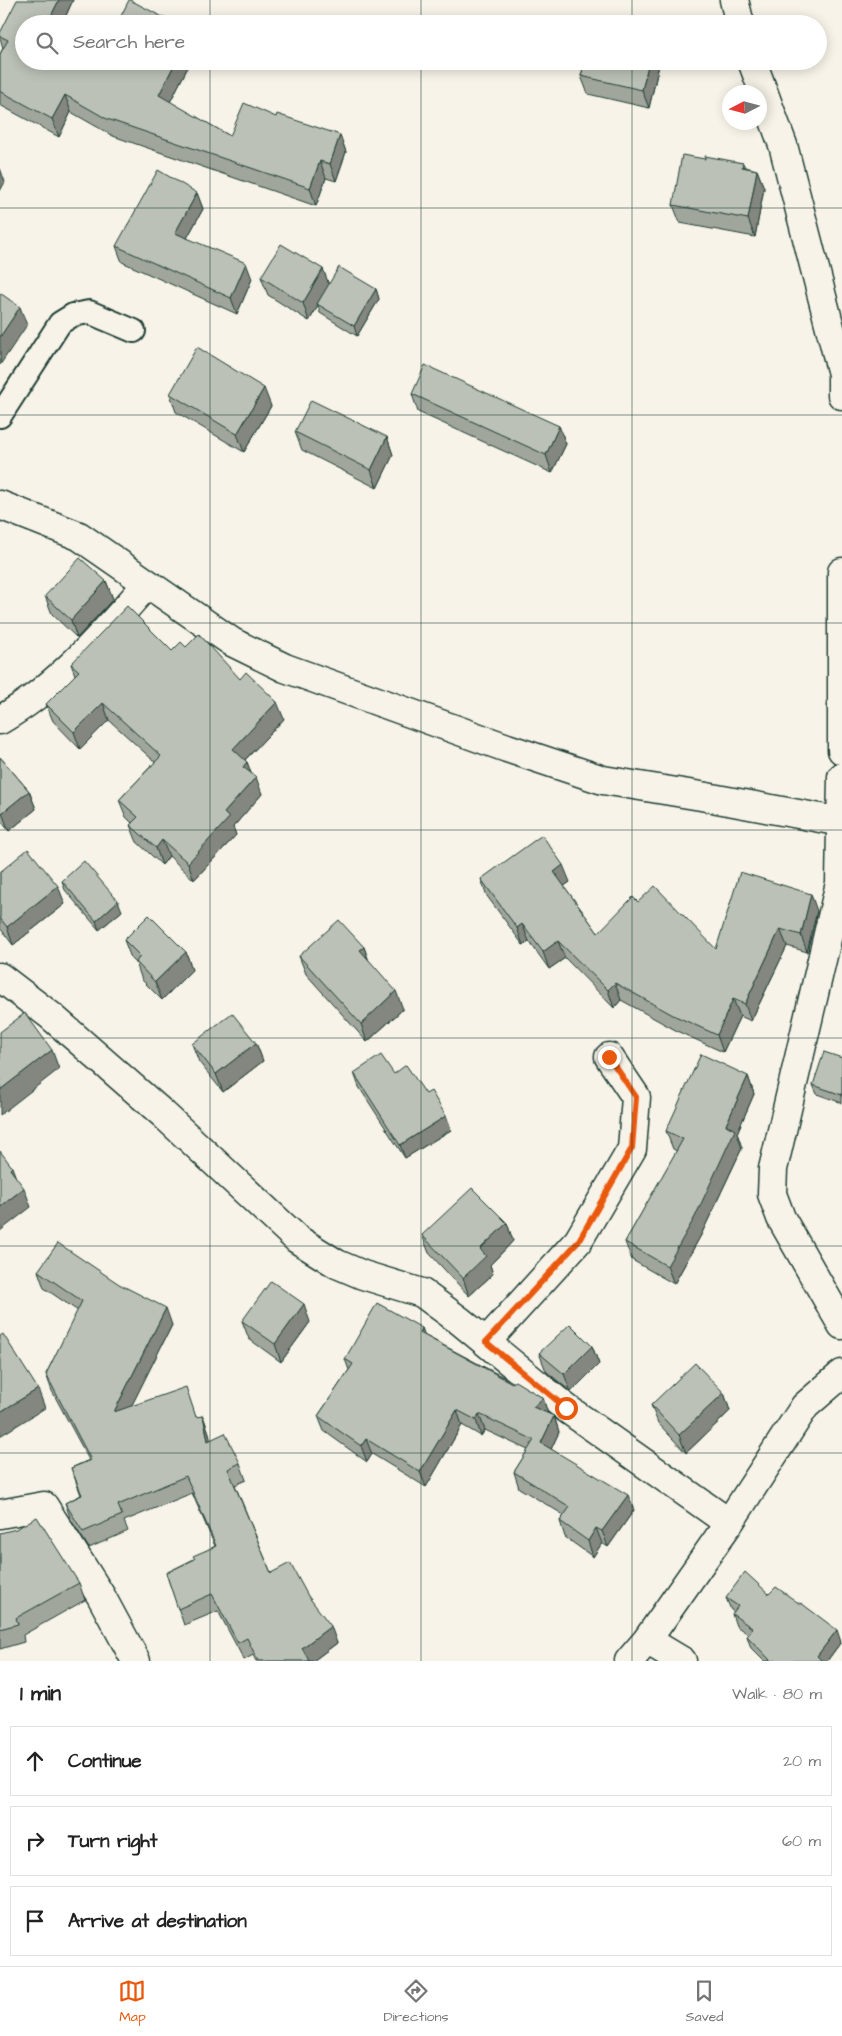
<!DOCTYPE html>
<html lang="en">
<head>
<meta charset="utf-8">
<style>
  body { margin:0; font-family:"Architects Daughter",sans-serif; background:#f2f2f2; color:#222 }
  .compass { position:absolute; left:722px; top:85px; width:45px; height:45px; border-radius:50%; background:#fff; box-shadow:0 2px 12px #0003; rotate:264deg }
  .stop { position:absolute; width:15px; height:15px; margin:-11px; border:4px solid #ea580c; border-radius:50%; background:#fff }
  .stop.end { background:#ea580c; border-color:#fff; box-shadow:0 1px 5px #0008 }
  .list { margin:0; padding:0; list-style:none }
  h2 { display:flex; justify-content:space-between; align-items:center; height:65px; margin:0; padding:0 20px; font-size:21px }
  h2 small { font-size:16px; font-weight:400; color:#767676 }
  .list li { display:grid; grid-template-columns:32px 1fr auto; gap:15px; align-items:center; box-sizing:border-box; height:70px; margin:0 10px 10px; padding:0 10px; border:1px solid #e0e0e0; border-radius:0px }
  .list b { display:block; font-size:19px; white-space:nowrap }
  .list em { font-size:16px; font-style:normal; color:#767676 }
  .icon { flex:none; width:28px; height:28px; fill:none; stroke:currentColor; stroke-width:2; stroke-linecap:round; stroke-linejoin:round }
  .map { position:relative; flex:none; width:842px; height:1661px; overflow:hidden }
  .search { position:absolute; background:#fff; box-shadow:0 2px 12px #0003; left:15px; right:15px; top:15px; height:55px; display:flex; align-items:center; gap:12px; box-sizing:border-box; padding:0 18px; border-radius:28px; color:#767676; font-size:19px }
  .sheet { height:305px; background:#fff }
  nav { display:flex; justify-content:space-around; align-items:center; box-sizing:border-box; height:70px; border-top:1px solid #e0e0e0; background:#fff; font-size:14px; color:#767676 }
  nav a { display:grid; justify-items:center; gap:2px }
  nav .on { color:#ea580c }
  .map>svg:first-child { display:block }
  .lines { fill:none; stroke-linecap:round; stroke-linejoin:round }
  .service-casing { stroke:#1f3d34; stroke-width:26 }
  .minor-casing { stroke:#1f3d34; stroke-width:31 }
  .service { stroke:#f7f3e8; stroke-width:22 }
  .minor { stroke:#f7f3e8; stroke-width:28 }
  .wall { fill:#a1a69d; stroke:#1f3d34 }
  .shaded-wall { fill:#83877f; stroke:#1f3d34 }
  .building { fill:#bbc1b6; stroke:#1f3d34 }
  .route { stroke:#ea580c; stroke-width:6 }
  .grid { fill:none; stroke:#1f3d34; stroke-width:1; stroke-opacity:0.55 }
</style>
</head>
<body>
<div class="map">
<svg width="842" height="1661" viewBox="0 0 842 1661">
  <rect width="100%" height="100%" fill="#f7f3e8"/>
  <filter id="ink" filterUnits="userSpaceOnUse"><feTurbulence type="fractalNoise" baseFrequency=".02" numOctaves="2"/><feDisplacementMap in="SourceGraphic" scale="10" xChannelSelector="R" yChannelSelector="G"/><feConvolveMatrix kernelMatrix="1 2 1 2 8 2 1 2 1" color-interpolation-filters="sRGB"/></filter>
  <g filter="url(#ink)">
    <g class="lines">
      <defs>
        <path id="service" d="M 0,416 L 60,323 L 73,315 L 89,312 L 134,331"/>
        <path id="minor" d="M 734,0 L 740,24
          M 752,61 L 783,145 L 842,374 L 842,395
          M 0,505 L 79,536 L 232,642 L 285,668 L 507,748 L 603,780 L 701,796 L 842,822
          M 842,572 L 842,750
          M 0,720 C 58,687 103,634 147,584
          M 842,777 L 840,883 L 773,1169 L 772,1194 L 781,1218 L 842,1325
          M 0,977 L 51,1016 L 163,1114 L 297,1239 L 337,1264 L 363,1275 L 422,1293 L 460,1321 L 566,1408 L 729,1523
          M 486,1342 L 578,1241 L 632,1149 L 636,1097 L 609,1057
          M 0,1514 L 44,1506 L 101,1596 L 136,1661
          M 647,1640 L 682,1661
          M 629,1661 L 647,1640 L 729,1523 L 805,1406 L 842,1374"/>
      </defs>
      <use href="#service" class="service-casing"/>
      <use href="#minor" class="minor-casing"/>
      <use href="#service" class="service"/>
      <use href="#minor" class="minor"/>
    </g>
    <path class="wall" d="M 73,0 L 62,24 L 24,24 L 24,61 L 191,61 L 170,102 L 230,136 L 276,117 L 340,135 L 346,152 L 336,181 L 326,178 L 316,206 L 113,136 L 71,112 L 59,137 L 0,105 L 0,54 L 3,48 L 0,38 L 0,33 Z
      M 585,61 L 660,61 L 649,108 L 588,94 L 581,76 Z
      M 705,159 L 743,163 L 745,167 L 757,170 L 764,188 L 755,237 L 680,223 L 673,205 Z
      M 197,193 L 203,209 L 187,238 L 252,279 L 237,314 L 122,262 L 116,246 Z
      M 323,269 L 328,284 L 376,289 L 379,299 L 357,336 L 320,313 L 318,306 L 309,321 L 268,295 L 261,277 Z
      M 170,394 L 271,406 L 244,452 L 176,412 Z
      M 412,394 L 559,426 L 566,444 L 552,473 L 418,412 Z
      M 295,432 L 387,437 L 393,455 L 377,488 L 302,450 Z
      M 106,581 L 113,599 L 77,638 L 52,614 L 45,596 Z
      M 186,647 L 240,679 L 284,719 L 245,760 L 247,762 L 251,773 L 262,794 L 233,827 L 236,835 L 194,880 L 169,856 L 162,865 L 137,842 L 130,825 L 132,823 L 126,817 L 119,800 L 155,762 L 109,720 L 80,749 L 53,721 L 46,704 L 75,675 L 71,664 L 172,651 Z
      M 0,757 L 29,791 L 36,809 L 9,831 L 0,820 Z
      M 0,872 L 65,904 L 13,945 L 0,928 Z
      M 481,879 L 570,882 L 564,886 L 598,933 L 638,902 L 716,949 L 817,911 L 807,952 L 787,946 L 751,1021 L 740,1016 L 723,1052 L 679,1032 L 621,1000 L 614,1008 L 565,958 L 549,969 L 529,941 L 523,945 L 487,896 Z
      M 62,881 L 122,911 L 99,930 L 65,890 Z
      M 124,940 L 186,952 L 192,970 L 162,1000 L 142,980 L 136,963 L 131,958 Z
      M 364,947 L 369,961 L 403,1009 L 367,1042 L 306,974 L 299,956 Z
      M 256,1043 L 263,1061 L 223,1092 L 199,1062 L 192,1044 Z
      M 842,1058 L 842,1103 L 817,1094 L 813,1085 Z
      M 354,1073 L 394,1074 L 426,1094 L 451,1130 L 405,1158 L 359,1087 Z
      M 748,1076 L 754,1094 L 737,1133 L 742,1148 L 701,1235 L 674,1284 L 632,1260 L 625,1242 L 677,1151 L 673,1149 L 666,1131 Z
      M 507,1223 L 513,1241 L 490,1265 L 493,1274 L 469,1296 L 429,1253 L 422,1235 Z
      M 38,1271 L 172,1325 L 131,1406 L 197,1417 L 203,1416 L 209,1433 L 210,1440 L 240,1463 L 246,1480 L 235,1485 L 271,1573 L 308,1596 L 337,1643 L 313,1661 L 256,1661 L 253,1655 L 244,1660 L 218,1611 L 184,1625 L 166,1573 L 194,1559 L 215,1546 L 192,1493 L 124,1521 L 128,1531 L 89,1548 L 71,1520 L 65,1503 L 81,1495 L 71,1468 L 89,1460 L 52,1391 L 46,1374 L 78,1311 L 44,1288 Z
      M 242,1321 L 310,1322 L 281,1362 L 249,1339 Z
      M 422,1328 L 424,1335 L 543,1398 L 548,1414 L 554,1416 L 559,1432 L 551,1449 L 634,1510 L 608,1547 L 602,1543 L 593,1557 L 565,1537 L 560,1521 L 564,1515 L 519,1488 L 514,1472 L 528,1450 L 485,1430 L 481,1436 L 462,1425 L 426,1487 L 372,1454 L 367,1462 L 324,1431 L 318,1416 L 349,1370 L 345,1359 Z
      M 592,1346 L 599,1364 L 571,1392 L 546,1371 L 539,1353 Z
      M 724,1393 L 730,1411 L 686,1453 L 658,1423 L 651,1405 Z
      M 0,1533 L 79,1583 L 85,1600 L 23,1635 L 24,1642 L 0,1649 Z
      M 769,1594 L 841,1642 L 827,1661 L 764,1661 L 751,1648 L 747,1636 L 748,1634 L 736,1626 L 732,1614 L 734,1612 L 731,1610 L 726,1598 Z"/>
    <path class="shaded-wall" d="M 59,0 L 73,0 L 62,24 L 50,24 L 49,20 Z
      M 176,61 L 191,61 L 165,112 L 159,95 Z
      M 649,61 L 660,61 L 649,108 L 642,90 Z
      M 65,95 L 71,112 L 59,137 L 52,119 Z
      M 340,135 L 346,152 L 336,181 L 330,164 Z
      M 320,161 L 326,178 L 316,206 L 310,188 Z
      M 0,168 L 5,182 L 0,191 Z
      M 757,170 L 764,188 L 755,237 L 748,219 Z
      M 197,193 L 203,209 L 181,249 L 175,233 Z
      M 246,263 L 252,279 L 237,314 L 231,298 Z
      M 323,269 L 330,287 L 317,304 L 318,306 L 309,321 L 303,303 Z
      M 376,289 L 379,299 L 357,336 L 354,326 Z
      M 20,307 L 27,325 L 0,365 L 0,337 Z
      M 264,388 L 271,406 L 244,452 L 237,434 Z
      M 559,426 L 566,444 L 552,473 L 546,455 Z
      M 387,437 L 393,455 L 377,488 L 371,470 Z
      M 106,581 L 113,599 L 77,638 L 71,620 Z
      M 277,702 L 284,719 L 239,766 L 233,749 Z
      M 103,703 L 109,720 L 80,749 L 74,732 Z
      M 247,762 L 253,779 L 243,767 Z
      M 256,777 L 262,794 L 233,827 L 236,835 L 194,880 L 188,863 L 224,813 Z
      M 29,791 L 36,809 L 9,831 L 2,813 Z
      M 162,840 L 169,856 L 162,865 L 156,848 Z
      M 563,865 L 570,882 L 560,889 L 554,872 Z
      M 58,886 L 65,904 L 13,945 L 7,927 Z
      M 811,894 L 817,911 L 807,952 L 801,935 Z
      M 118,901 L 122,911 L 99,930 L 96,921 Z
      M 522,924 L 529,941 L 523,945 L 517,928 Z
      M 780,929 L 787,946 L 751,1021 L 745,1004 Z
      M 558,941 L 565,958 L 549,969 L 543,952 Z
      M 364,947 L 370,965 L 360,950 Z
      M 186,952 L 192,970 L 162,1000 L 155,982 Z
      M 615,983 L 621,1000 L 614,1008 L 608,990 Z
      M 396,991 L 403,1009 L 367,1042 L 361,1024 Z
      M 733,999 L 740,1016 L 723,1052 L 717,1035 Z
      M 256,1043 L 263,1061 L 223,1092 L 216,1074 Z
      M 52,1050 L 59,1069 L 0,1115 L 0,1090 Z
      M 748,1076 L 754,1094 L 737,1133 L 742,1148 L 701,1235 L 674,1284 L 667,1266 L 726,1125 Z
      M 446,1116 L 451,1130 L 405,1158 L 400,1145 Z
      M 12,1167 L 19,1186 L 10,1169 Z
      M 24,1188 L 31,1207 L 0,1231 L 0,1207 Z
      M 507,1223 L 513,1241 L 490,1265 L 493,1274 L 469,1296 L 463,1278 L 480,1249 Z
      M 304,1304 L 310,1322 L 281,1362 L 275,1344 Z
      M 166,1308 L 172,1325 L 120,1429 L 114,1412 Z
      M 422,1328 L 428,1344 L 420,1333 Z
      M 592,1346 L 599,1364 L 571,1392 L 564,1374 Z
      M 38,1389 L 45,1408 L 0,1436 L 0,1412 Z
      M 724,1393 L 730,1411 L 686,1453 L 679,1435 Z
      M 543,1398 L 548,1414 L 533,1407 Z
      M 457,1410 L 462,1425 L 426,1487 L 420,1472 Z
      M 479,1414 L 485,1430 L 481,1436 L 476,1420 Z
      M 203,1416 L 209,1433 L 214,1458 L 208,1441 Z
      M 554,1416 L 559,1432 L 547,1458 L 541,1443 Z
      M 366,1439 L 372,1454 L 367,1462 L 361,1446 Z
      M 628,1495 L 634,1510 L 608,1547 L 602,1531 Z
      M 596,1528 L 602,1543 L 593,1557 L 588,1541 Z
      M 331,1626 L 337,1643 L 313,1661 L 307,1661 L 302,1648 Z
      M 837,1630 L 841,1642 L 827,1661 L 819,1661 L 817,1656 Z"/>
    <path class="building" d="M 17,0 L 59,0 L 49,20 L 55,24 L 24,24 L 24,61 L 176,61 L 159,95 L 230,136 L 244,103 L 276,117 L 277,114 L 340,135 L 330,164 L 320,161 L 310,188 L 107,119 L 65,95 L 52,119 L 0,91 L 0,54 L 8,40 L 0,36 L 0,33 Z
      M 129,0 L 130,0 L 176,24 L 117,24 Z
      M 585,61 L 649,61 L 642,90 L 581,76 Z
      M 682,155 L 705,159 L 705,156 L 743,163 L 742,167 L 757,170 L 748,219 L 673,205 Z
      M 158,170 L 197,193 L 175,233 L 246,263 L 231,298 L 116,246 Z
      M 281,244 L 323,269 L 303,303 L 261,277 Z
      M 339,267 L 376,289 L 354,326 L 317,304 Z
      M 0,293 L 20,307 L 0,337 Z
      M 197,347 L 264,388 L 237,434 L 170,394 Z
      M 425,365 L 559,426 L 546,455 L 412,394 Z
      M 311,400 L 387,437 L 371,470 L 295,432 Z
      M 80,558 L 106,581 L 71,620 L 45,596 Z
      M 127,606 L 172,651 L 181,642 L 186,647 L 199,634 L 240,679 L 246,672 L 277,702 L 233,749 L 247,762 L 243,767 L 256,777 L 224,813 L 229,818 L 188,863 L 162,840 L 156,848 L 130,825 L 138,817 L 119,800 L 161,756 L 103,703 L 74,732 L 46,704 L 79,671 L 71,664 Z
      M 0,757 L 29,791 L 2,813 L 0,810 Z
      M 542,835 L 563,865 L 554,872 L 598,933 L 633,897 L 638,902 L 655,886 L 716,949 L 740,872 L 811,894 L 801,935 L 780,929 L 745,1004 L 733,999 L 717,1035 L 673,1015 L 615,983 L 608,990 L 558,941 L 543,952 L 522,924 L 517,928 L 481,879 Z
      M 28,849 L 58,886 L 7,927 L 0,918 L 0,872 Z
      M 84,861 L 118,901 L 96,921 L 62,881 Z
      M 149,915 L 186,952 L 155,982 L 136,962 L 140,956 L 124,940 Z
      M 339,920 L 364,947 L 360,950 L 396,991 L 361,1024 L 299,956 Z
      M 25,1013 L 52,1050 L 0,1090 L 0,1032 Z
      M 232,1013 L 256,1043 L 216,1074 L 192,1044 Z
      M 824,1052 L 842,1058 L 842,1095 L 813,1085 Z
      M 701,1054 L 748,1076 L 726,1125 L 735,1130 L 695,1217 L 667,1266 L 625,1242 L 683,1139 L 666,1131 Z
      M 381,1055 L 394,1074 L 406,1065 L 426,1094 L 431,1091 L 446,1116 L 400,1145 L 354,1073 Z
      M 0,1151 L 12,1167 L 10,1169 L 24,1188 L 0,1207 Z
      M 472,1188 L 507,1223 L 480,1249 L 486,1256 L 463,1278 L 422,1235 Z
      M 58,1243 L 119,1284 L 166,1308 L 114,1412 L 186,1387 L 196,1417 L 203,1416 L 208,1441 L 225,1433 L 240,1463 L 228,1469 L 271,1573 L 290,1563 L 308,1596 L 331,1626 L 302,1648 L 309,1661 L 258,1661 L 247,1638 L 238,1643 L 212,1594 L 178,1609 L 166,1573 L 195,1559 L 193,1556 L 216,1546 L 186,1476 L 118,1505 L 122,1515 L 83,1532 L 65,1503 L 82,1495 L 71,1468 L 91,1460 L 46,1374 L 82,1301 L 38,1271 Z
      M 271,1281 L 304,1304 L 275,1344 L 242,1321 Z
      M 377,1303 L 422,1328 L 420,1333 L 512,1383 L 515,1381 L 543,1398 L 533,1407 L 554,1416 L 541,1443 L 628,1495 L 602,1531 L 596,1528 L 588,1541 L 560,1521 L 570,1507 L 514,1472 L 534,1440 L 479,1414 L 476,1420 L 457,1410 L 420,1472 L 366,1439 L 361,1446 L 318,1416 L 353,1364 L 345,1359 Z
      M 570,1324 L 592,1346 L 564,1374 L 539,1353 Z
      M 3,1334 L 38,1389 L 0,1412 L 0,1336 Z
      M 695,1363 L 724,1393 L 679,1435 L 651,1405 Z
      M 37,1517 L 79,1583 L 16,1618 L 18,1624 L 0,1629 L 0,1533 L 16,1529 Z
      M 745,1572 L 769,1594 L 776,1587 L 800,1604 L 801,1603 L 837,1630 L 817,1656 L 822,1661 L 771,1661 L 747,1636 L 752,1628 L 732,1614 L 738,1606 L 726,1598 Z"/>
  </g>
  <g class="lines" filter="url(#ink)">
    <path class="route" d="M 566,1408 L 486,1342 L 578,1242 L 632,1148 L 636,1097 L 609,1057"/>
  </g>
  <path class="grid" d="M 210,0 L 210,24M 421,0 L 421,24M 632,0 L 632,24M 210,61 L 210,1661M 421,61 L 421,1661M 632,61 L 632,1661M 0,208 L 842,208M 0,415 L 842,415M 0,623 L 842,623M 0,830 L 842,830M 0,1038 L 842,1038M 0,1246 L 842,1246M 0,1453 L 842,1453"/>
</svg>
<svg class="compass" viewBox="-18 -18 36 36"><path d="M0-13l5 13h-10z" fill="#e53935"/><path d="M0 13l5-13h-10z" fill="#767676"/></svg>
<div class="stop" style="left:566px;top:1408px"></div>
<div class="stop end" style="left:609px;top:1057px"></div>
<div class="search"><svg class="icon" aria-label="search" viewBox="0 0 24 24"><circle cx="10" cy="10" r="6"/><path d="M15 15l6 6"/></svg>Search here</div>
</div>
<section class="sheet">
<h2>1 min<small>Walk · 80 m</small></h2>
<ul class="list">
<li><svg class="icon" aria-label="ahead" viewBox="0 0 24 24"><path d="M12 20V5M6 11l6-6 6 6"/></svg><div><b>Continue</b></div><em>20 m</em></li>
<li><svg class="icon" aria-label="right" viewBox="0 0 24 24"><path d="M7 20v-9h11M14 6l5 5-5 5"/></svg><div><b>Turn right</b></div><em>60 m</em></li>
<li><svg class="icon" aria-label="arrive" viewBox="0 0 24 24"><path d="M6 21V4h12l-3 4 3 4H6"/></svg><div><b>Arrive at destination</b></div></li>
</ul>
</section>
<nav>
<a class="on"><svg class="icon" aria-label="map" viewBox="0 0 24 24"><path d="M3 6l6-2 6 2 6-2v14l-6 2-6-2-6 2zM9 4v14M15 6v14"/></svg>Map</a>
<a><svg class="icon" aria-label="directions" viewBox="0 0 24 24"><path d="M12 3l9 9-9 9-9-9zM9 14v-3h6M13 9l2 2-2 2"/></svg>Directions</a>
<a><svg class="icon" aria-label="saved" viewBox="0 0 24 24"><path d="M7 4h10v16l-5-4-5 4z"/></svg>Saved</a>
</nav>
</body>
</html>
